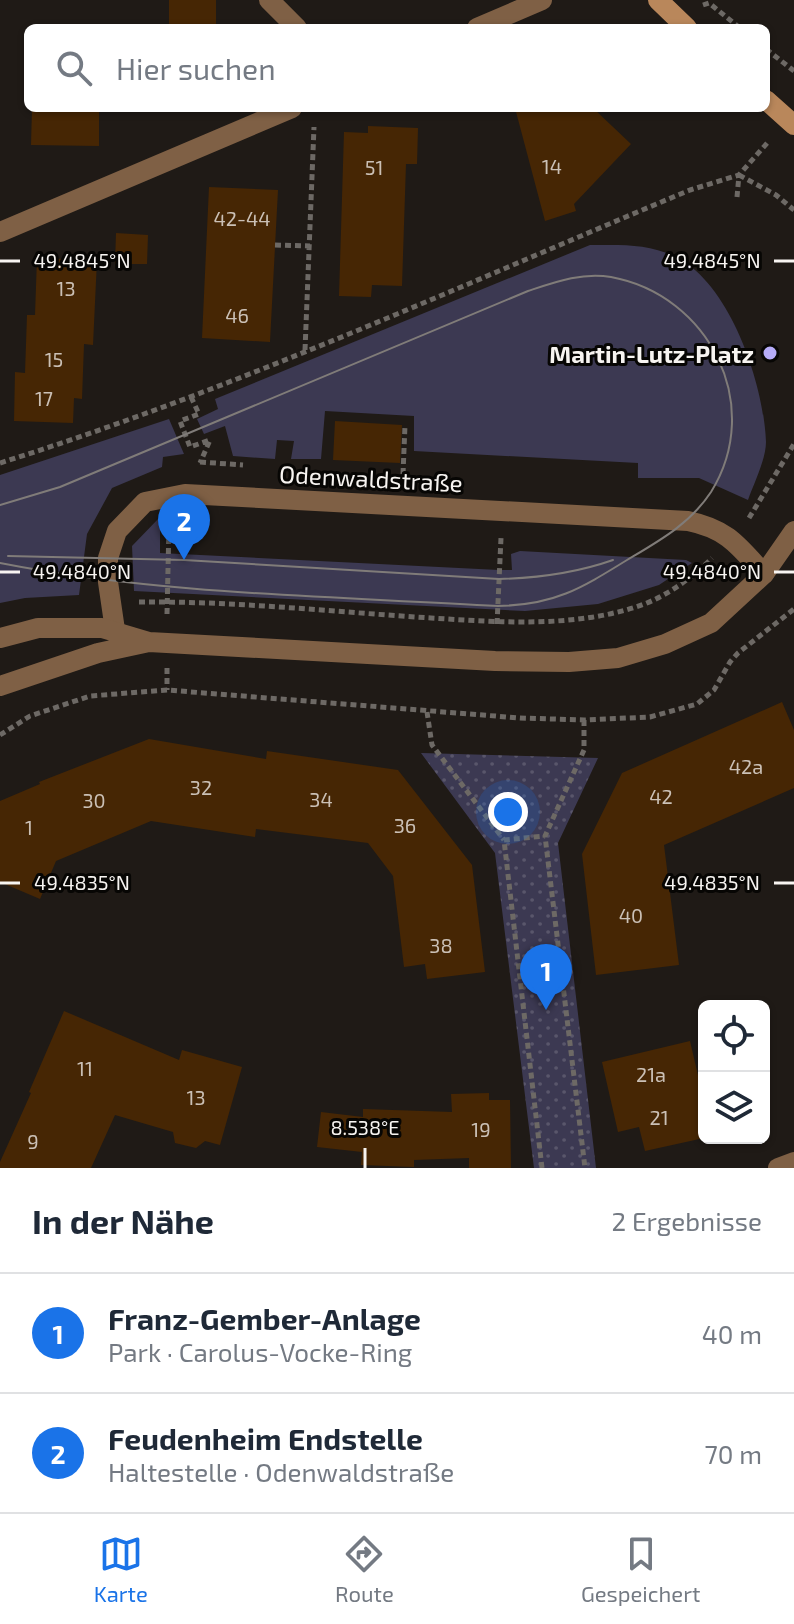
<!DOCTYPE html>
<html lang="de">
<head>
<meta charset="utf-8">
<style>
  body { margin:0; font-family:"Exo 2",sans-serif; background:#f6f6f7; color:#1f2937 }
  .controls { position:absolute; right:24px; bottom:24px; display:grid; overflow:hidden; border-radius:12px; box-shadow:0 2px 6px #0004 }
  .controls button { width:72px; height:72px; display:grid; place-items:center; padding:0; border:0; border-bottom:2px solid #e0e1e3; background:#fff; color:#1f2937; font:40px sans-serif }
  .you { position:absolute; left:508px; top:812px; width:28px; height:28px; margin:-20px; border:6px solid #fff; border-radius:50%; background:#1a73e8; box-shadow:0 0 0 12px #1a73e833 }
  .badge { display:grid; place-items:center; width:52px; height:52px; border-radius:50%; background:#1a73e8; color:#fff; font-size:26px; font-weight:700 }
  .pin { position:absolute; translate:-50% -66px; filter:drop-shadow(0 2px 4px #0008) }
  .pin::after { content:''; position:absolute; top:42px; width:28px; height:24px; background:inherit; clip-path:polygon(0 0,100% 0,50% 100%) }
  .list { margin:0; padding:0; list-style:none }
  h2 { display:flex; justify-content:space-between; align-items:center; height:104px; margin:0; padding:0 32px; font-size:34px }
  h2 small { font-size:26px; font-weight:400; color:#747a83 }
  .list li { display:grid; grid-template-columns:52px 1fr auto; gap:24px; align-items:center; box-sizing:border-box; height:120px; padding:0 32px; border-top:2px solid #e0e1e3 }
  .list b { display:block; font-size:30px; white-space:nowrap }
  .list p { margin:0; font-size:26px; white-space:nowrap; color:#747a83 }
  .list em { font-size:26px; font-style:normal; color:#747a83 }
  .icon { flex:none; width:44px; height:44px; fill:none; stroke:currentColor; stroke-width:2; stroke-linecap:round; stroke-linejoin:round }
  .map { position:relative; flex:none; width:794px; height:1168px; overflow:hidden }
  .search { position:absolute; background:#fff; box-shadow:0 2px 6px #0004; left:24px; right:24px; top:24px; height:88px; display:flex; align-items:center; gap:20px; box-sizing:border-box; padding:0 28px; border-radius:12px; color:#747a83; font-size:30px }
  .sheet { height:344px; background:#fff }
  nav { display:flex; justify-content:space-around; align-items:center; box-sizing:border-box; height:112px; border-top:2px solid #e0e1e3; background:#fff; font-size:22px; color:#747a83 }
  nav a { display:grid; justify-items:center; gap:4px }
  nav .on { color:#1a73e8 }
  .map>svg:first-child { display:block }
  .green { fill:#3c3952 }
  .park { fill:url(#park-dots) }
  .building { fill:#462604 }
  .lines { fill:none; stroke-linecap:round; stroke-linejoin:round }
  .path { stroke:#6d6965; stroke-width:5; stroke-dasharray:6 4; stroke-linecap:butt }
  .lane { stroke:#7f6045; stroke-width:20 }
  .street { stroke:#7f6045; stroke-width:20 }
  .secondary { stroke:#b9875b; stroke-width:20 }
  .tram { stroke:#807c79; stroke-width:2 }
  .ticks { fill:none; stroke:#f7f4f1; stroke-width:3 }
  .poi-dot { fill:#b6acf8; stroke:#070604; stroke-width:3 }
  .labels { text-anchor:middle; dominant-baseline:central; stroke-width:6; stroke-linejoin:round; paint-order:stroke }
  .number-label { font-size:20px; fill:#cbc0b6 }
  .poi-label { font-size:24px; font-weight:bold; fill:#f7f4f1; stroke:#070604; text-anchor:end }
  .street-label { font-size:24px; fill:#f7f4f1; stroke:#070604 }
  .ticks-label { font-size:20px; text-anchor:middle; fill:#f7f4f1; stroke:#070604; stroke-width:6; stroke-linejoin:round; paint-order:stroke }
</style>
</head>
<body>
<div class="map">
<svg width="794" height="1168" viewBox="0 0 794 1168">
  <defs>
    <pattern id="park-dots" width="8" height="8" patternUnits="userSpaceOnUse" patternTransform="scale(2)"><rect width="8" height="8" fill="#3c3952"/><path d="M2 2h.1M6 6h.1" fill="none" stroke="#59566b" stroke-width="1.8" stroke-linecap="round"/></pattern>
  </defs>
  <rect width="100%" height="100%" fill="#1f1a16"/>
  <path class="green" d="M 590,245 C 619,245 646,243 674,256 C 730,282 764,384 766,442 C 766,459 754,483 748,500 L 699,478 L 638,478 L 638,463 L 414,451 L 414,416 L 325,411 L 321,459 L 291,459 L 294,441 L 277,440 L 275,459 L 233,456 L 225,426 L 204,434 L 197,419 L 218,409 L 215,399 Z
    M 169,419 L 184,454 L 163,457 L 162,467 L 112,488 L 87,534 L 79,595 L 25,598 L 0,603 L 0,475 Z
    M 160,517 L 160,553 L 499,570 L 512,570 L 511,554 L 520,551 L 686,560 L 692,563 L 659,585 L 598,604 L 525,611 L 134,591 L 132,546 Z"/>
  <path class="park" d="M 421,753 L 598,758 L 558,843 L 596,1168 L 534,1168 L 495,853 Z"/>
  <path class="building" d="M 169,0 L 216,0 L 216,28 L 169,28 Z
    M 32,108 L 99,108 L 99,146 L 31,145 Z
    M 515,108 L 593,108 L 631,144 L 574,204 L 576,211 L 545,221 Z
    M 368,126 L 418,128 L 417,164 L 406,164 L 402,286 L 372,285 L 371,297 L 339,296 L 344,132 L 368,133 Z
    M 209,187 L 278,190 L 270,342 L 202,338 Z
    M 116,233 L 148,235 L 147,264 L 115,264 Z
    M 37,258 L 97,260 L 93,345 L 84,344 L 82,399 L 74,398 L 73,423 L 14,421 L 15,372 L 25,373 L 27,315 L 35,315 Z
    M 335,421 L 402,425 L 400,463 L 333,460 Z
    M 782,702 L 794,730 L 794,788 L 664,845 L 679,965 L 596,975 L 582,854 L 622,773 Z
    M 149,739 L 266,759 L 267,751 L 398,770 L 472,865 L 485,972 L 427,979 L 425,964 L 404,967 L 393,876 L 368,843 L 256,829 L 255,837 L 151,821 L 56,861 L 40,899 L 0,882 L 0,801 L 40,784 L 39,782 Z
    M 64,1011 L 179,1060 L 182,1050 L 242,1067 L 220,1145 L 205,1141 L 196,1148 L 175,1143 L 173,1132 L 115,1115 L 91,1168 L 0,1168 L 0,1162 L 31,1093 L 29,1092 Z
    M 690,1041 L 704,1101 L 704,1138 L 645,1151 L 639,1127 L 618,1132 L 602,1062 Z
    M 489,1093 L 489,1100 L 510,1100 L 511,1168 L 469,1168 L 469,1158 L 414,1160 L 414,1167 L 361,1165 L 362,1152 L 317,1147 L 321,1112 L 363,1117 L 363,1109 L 452,1112 L 451,1094 Z"/>
  <g class="lines">
    <path class="path" d="M 703,5 L 709,3 L 740,28
      M 766,49 L 794,71
      M 739,175 L 776,195 L 794,210
      M 737,197 L 739,175
      M 275,245 L 310,246
      M 305,350 L 314,127
      M 191,397 L 199,414 L 180,421 L 190,447 L 210,440 L 200,463
      M 200,462 L 243,465
      M 0,463 C 236,389 462,285 690,190 L 739,175 L 769,141
      M 403,474 L 405,425
      M 749,518 L 794,444
      M 139,602 C 236,601 334,612 431,618 C 499,622 570,628 636,607 C 664,598 691,579 712,558
      M 167,614 L 169,525
      M 497,624 L 501,538
      M 167,668 L 167,690
      M 427,712 L 432,745 L 504,840
      M 584,720 L 584,750 L 545,836 L 585,1168
      M 0,735 L 30,716 L 90,696 L 167,690 L 520,718 L 584,720 L 650,717 L 697,704 L 714,690 L 730,662 L 738,653 L 794,609
      M 542,1168 L 504,840 L 545,836"/>
    <path class="lane" d="M 115,630 L 108,582 L 108,558 L 117,531 L 145,502 L 185,494 L 688,521 C 727,529 738,545 764,574"/>
    <path class="street" d="M 269,0 L 297,28
      M 477,28 L 542,0
      M 0,232 L 292,108
      M 0,638 L 38,628 L 102,628 L 149,642
      M 0,686 L 98,653 L 149,642 L 495,661 L 569,662 L 618,658 L 665,644 L 711,623 L 764,574 L 794,531
      M 778,1168 L 794,1162"/>
    <path class="secondary" d="M 658,0 L 687,28
      M 766,100 L 794,125"/>
    <path class="tram" d="M 0,505 L 60,487 L 528,291 C 555,282 582,272 611,277 C 709,295 765,405 711,492 C 690,524 659,541 627,560 C 580,589 554,605 498,606 C 332,596 163,595 0,563
      M 8,556 L 184,560 L 499,579 C 539,578 576,573 613,560"/>
  </g>
  <path class="ticks" d="M 0,261 L 20,261M 774,261 L 794,261M 0,572 L 20,572M 774,572 L 794,572M 0,883 L 20,883M 774,883 L 794,883M 365,1148 L 365,1168"/>
  <circle class="poi-dot" cx="770" cy="353" r="8"/>
  <g class="labels">
    <g class="number-label">
      <text x="552" y="166">14</text>
      <text x="374" y="167">51</text>
      <text x="242" y="218">42-44</text>
      <text x="66" y="288">13</text>
      <text x="237" y="315">46</text>
      <text x="54" y="359">15</text>
      <text x="44" y="398">17</text>
      <text x="746" y="766">42a</text>
      <text x="201" y="787">32</text>
      <text x="661" y="796">42</text>
      <text x="321" y="799">34</text>
      <text x="94" y="800">30</text>
      <text x="405" y="825">36</text>
      <text x="29" y="827">1</text>
      <text x="631" y="915">40</text>
      <text x="441" y="945">38</text>
      <text x="85" y="1068">11</text>
      <text x="651" y="1074">21a</text>
      <text x="196" y="1097">13</text>
      <text x="659" y="1117">21</text>
      <text x="481" y="1129">19</text>
      <text x="33" y="1141">9</text>
    </g>
    <g class="poi-label">
      <text x="754" y="353">Martin-Lutz-Platz</text>
    </g>
    <g class="street-label">
      <text transform="translate(371 478) rotate(3)">Odenwaldstraße</text>
    </g>
  </g>
  <g class="ticks-label">
    <text x="82" y="268">49.4845°N</text>
    <text x="712" y="268">49.4845°N</text>
    <text x="82" y="579">49.4840°N</text>
    <text x="712" y="579">49.4840°N</text>
    <text x="82" y="890">49.4835°N</text>
    <text x="712" y="890">49.4835°N</text>
    <text x="365" y="1135">8.538°E</text>
  </g>
</svg>
<div class="controls">
<button><svg class="icon" aria-label="locate" viewBox="0 0 24 24"><circle cx="12" cy="12" r="6"/><path d="M12 2v4M12 18v4M2 12h4M18 12h4"/></svg></button>
<button><svg class="icon" aria-label="layers" viewBox="0 0 24 24"><path d="M12 4l9 5-9 5-9-5zM3 14l9 5 9-5"/></svg></button>
</div>
<div class="you"></div>
<div class="pin badge" style="left:546px;top:1010px">1</div>
<div class="pin badge" style="left:184px;top:560px">2</div>
<div class="search"><svg class="icon" aria-label="search" viewBox="0 0 24 24"><circle cx="10" cy="10" r="6"/><path d="M15 15l6 6"/></svg>Hier suchen</div>
</div>
<section class="sheet">
<h2>In der Nähe<small>2 Ergebnisse</small></h2>
<ul class="list">
<li><span class="badge">1</span><div><b>Franz-Gember-Anlage</b><p>Park · Carolus-Vocke-Ring</p></div><em>40 m</em></li>
<li><span class="badge">2</span><div><b>Feudenheim Endstelle</b><p>Haltestelle · Odenwaldstraße</p></div><em>70 m</em></li>
</ul>
</section>
<nav>
<a class="on"><svg class="icon" aria-label="map" viewBox="0 0 24 24"><path d="M3 6l6-2 6 2 6-2v14l-6 2-6-2-6 2zM9 4v14M15 6v14"/></svg>Karte</a>
<a><svg class="icon" aria-label="directions" viewBox="0 0 24 24"><path d="M12 3l9 9-9 9-9-9zM9 14v-3h6M13 9l2 2-2 2"/></svg>Route</a>
<a><svg class="icon" aria-label="saved" viewBox="0 0 24 24"><path d="M7 4h10v16l-5-4-5 4z"/></svg>Gespeichert</a>
</nav>
</body>
</html>
